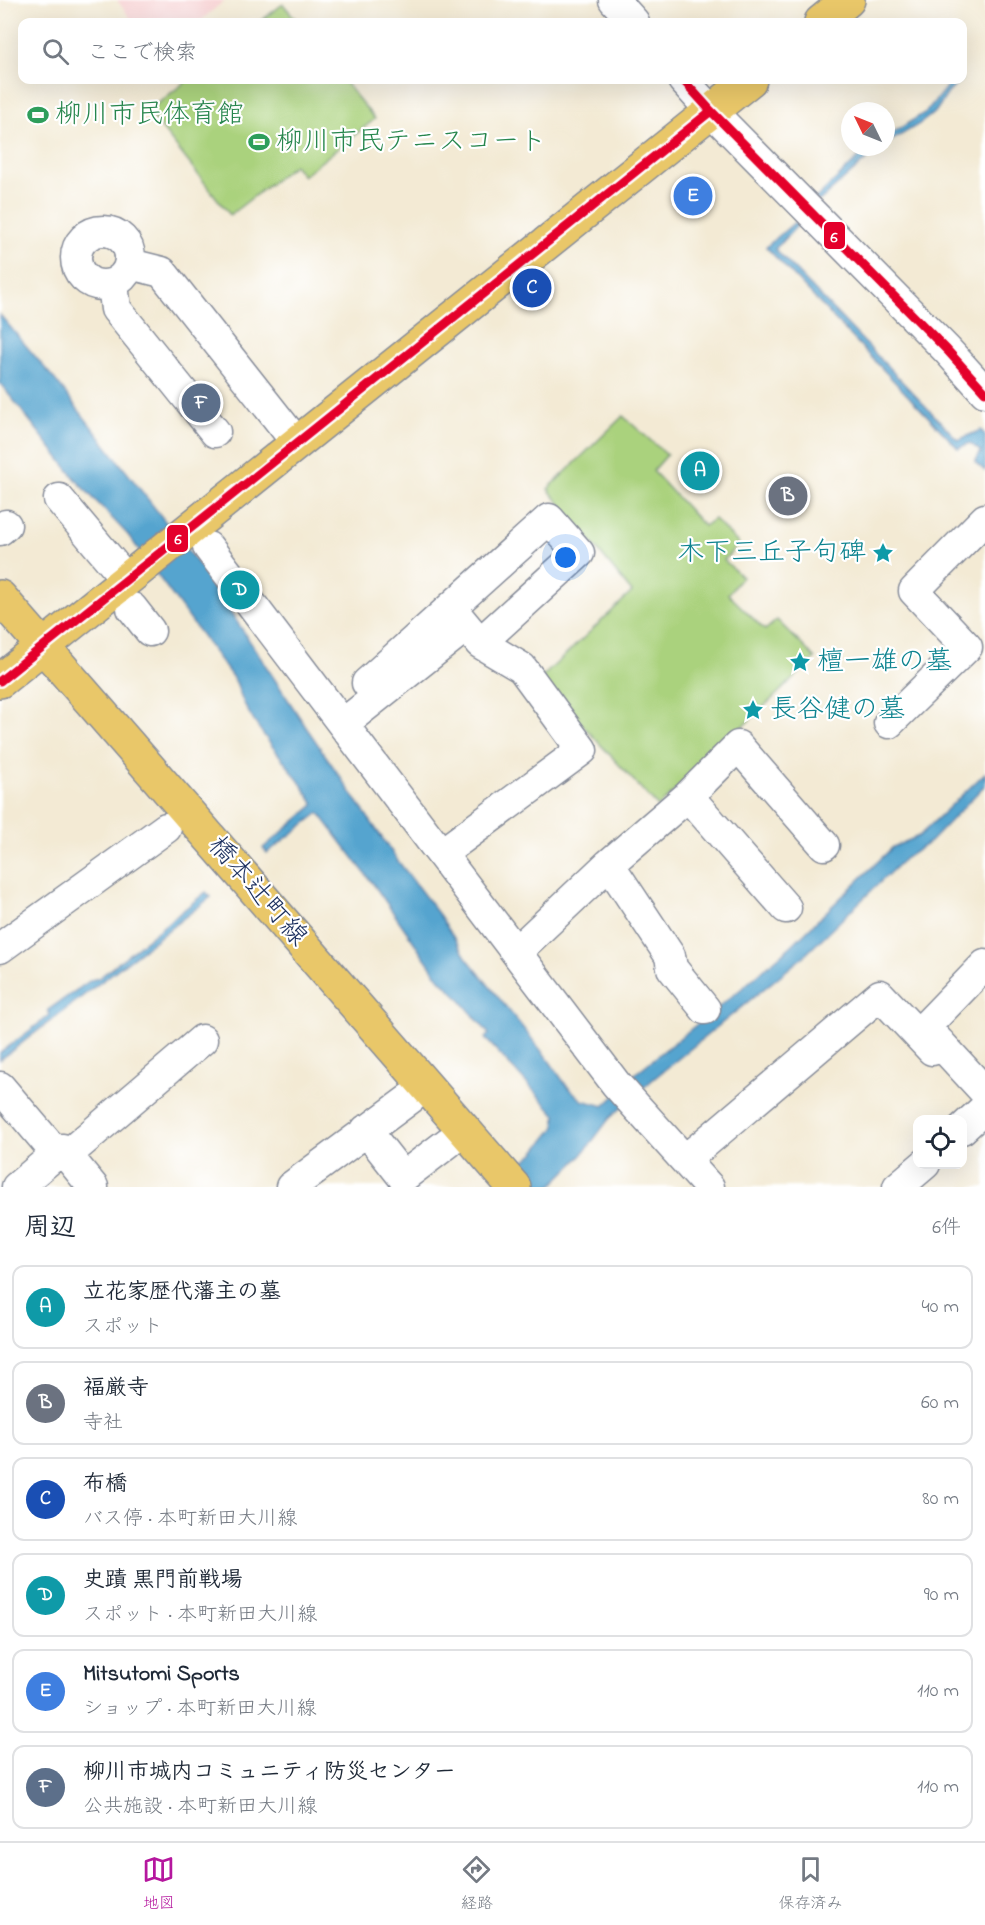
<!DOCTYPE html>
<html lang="ja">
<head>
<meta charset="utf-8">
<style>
  body { margin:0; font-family:"Indie Flower","Klee One",sans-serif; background:#f6f6f7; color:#1f2937 }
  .controls { position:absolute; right:18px; bottom:18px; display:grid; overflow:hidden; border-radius:12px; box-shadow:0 6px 24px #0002 }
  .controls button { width:54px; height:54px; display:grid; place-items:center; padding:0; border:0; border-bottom:2px solid #e0e1e3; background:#fff; color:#1f2937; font:30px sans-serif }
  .compass { position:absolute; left:841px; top:102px; width:54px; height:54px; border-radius:50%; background:#fff; box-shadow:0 6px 24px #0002; rotate:313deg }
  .you { position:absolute; left:566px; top:558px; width:21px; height:21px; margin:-15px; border:4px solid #fff; border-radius:50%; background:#1a73e8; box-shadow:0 0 0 9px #1a73e833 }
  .badge { display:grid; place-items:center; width:39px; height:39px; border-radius:50%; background:#b5179e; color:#fff; font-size:20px; font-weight:700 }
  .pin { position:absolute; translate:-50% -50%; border:3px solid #fff; box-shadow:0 2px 6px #0006 }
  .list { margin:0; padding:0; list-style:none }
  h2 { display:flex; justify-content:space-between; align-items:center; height:78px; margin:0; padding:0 24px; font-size:26px }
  h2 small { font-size:20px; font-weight:400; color:#747a83 }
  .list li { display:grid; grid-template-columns:39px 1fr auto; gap:18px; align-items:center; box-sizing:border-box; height:84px; margin:0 12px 12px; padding:0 12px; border:2px solid #e0e1e3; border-radius:12px }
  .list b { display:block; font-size:22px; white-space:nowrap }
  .list p { margin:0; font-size:20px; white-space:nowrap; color:#747a83 }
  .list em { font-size:20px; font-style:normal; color:#747a83 }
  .icon { flex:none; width:33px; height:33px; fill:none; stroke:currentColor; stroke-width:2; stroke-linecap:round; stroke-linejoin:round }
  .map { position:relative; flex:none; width:985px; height:1187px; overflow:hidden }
  .search { position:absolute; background:#fff; box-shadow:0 6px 24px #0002; left:18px; right:18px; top:18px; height:66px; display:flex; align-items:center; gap:15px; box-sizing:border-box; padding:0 21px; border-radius:12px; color:#747a83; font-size:22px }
  .sheet { height:654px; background:#fff }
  nav { display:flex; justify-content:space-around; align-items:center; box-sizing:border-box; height:84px; border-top:2px solid #e0e1e3; background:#fff; font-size:16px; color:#747a83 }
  nav a { display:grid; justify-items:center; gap:3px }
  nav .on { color:#b5179e }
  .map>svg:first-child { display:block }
  .built { fill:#f7cfd0 }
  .green { fill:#aad27d; stroke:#62806e; stroke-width:1.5 }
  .water { fill:#55a4cf; stroke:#386a96; stroke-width:1.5 }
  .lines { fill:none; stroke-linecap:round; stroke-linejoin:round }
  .minor-casing { stroke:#878c99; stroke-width:33 }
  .major-casing { stroke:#878c99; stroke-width:36 }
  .minor { stroke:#fff; stroke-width:30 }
  .major { stroke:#e9c769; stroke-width:33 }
  .bus-1-casing { stroke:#fff; stroke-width:14 }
  .bus-1 { stroke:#e4002b; stroke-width:9 }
  .labels { text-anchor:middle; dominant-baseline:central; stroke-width:4.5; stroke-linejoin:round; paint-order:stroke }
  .leisure-label { font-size:27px; fill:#27864d; stroke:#fff; text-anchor:start }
  .culture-label { font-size:27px; fill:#0d838f; stroke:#fff; text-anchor:start }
  .street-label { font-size:27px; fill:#1b2f5e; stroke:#fff }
  .line-badge { stroke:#fff; stroke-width:2 }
  .badge-label { font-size:16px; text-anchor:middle; font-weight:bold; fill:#fff }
</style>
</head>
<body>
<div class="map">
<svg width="985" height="1187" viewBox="0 0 985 1187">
  <rect width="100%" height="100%" fill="#fff"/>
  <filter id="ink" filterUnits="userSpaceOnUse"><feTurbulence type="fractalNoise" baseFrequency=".0167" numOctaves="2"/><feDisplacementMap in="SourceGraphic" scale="12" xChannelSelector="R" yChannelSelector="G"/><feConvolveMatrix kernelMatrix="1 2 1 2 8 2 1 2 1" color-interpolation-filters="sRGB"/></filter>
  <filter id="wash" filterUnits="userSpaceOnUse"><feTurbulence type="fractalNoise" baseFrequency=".008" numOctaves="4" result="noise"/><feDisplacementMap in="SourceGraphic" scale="24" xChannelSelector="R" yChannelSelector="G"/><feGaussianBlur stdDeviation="1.35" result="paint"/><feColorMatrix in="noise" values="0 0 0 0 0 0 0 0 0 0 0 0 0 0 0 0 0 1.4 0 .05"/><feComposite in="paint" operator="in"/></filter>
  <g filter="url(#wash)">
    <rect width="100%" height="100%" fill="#f3ead4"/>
    <path class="built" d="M 117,0 L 225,0 L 199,22 L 133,22 Z"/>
    <path class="green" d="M 283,4 L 298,22 L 259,22 Z
      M 188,80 L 343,80 L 375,119 L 303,176 L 294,165 L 230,215 L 148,111 Z
      M 623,416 L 667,455 L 653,471 L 704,526 L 714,519 L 739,544 L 724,560 L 742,577 L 728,594 L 765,630 L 777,620 L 815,658 L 658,807 L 540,679 L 632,592 L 548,489 Z"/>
    <path class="water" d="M 952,80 L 961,80 L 948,93 L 936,111 L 921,123 L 886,144 L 886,137 L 926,112 Z
      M 870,147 L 881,147 L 819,201 L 815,199 Z
      M 795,222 L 798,225 L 775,249 L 958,440 L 981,430 L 985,435 L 985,471 L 975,462 L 981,452 L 970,443 L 958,448 L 766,247 Z
      M 0,315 L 56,381 L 203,570 L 306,727 L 398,861 L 440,916 L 466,957 L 548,1059 L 566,1085 L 582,1100 L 604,1106 L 629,1083 L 636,1073 L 741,989 L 791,946 L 893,847 L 919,836 L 985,773 L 985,785 L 930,842 L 904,859 L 804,956 L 651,1081 L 609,1119 L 582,1155 L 551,1186 L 493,1187 L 535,1152 L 555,1127 L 556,1115 L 485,1038 L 489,1034 L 458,997 L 439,978 L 374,885 L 319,813 L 267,853 L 263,848 L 314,805 C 291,761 249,730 236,682 L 128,535 L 78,482 L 0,383 Z
      M 206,892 L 211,897 L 0,1060 L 0,1053 L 50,1015 L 48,1010 L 91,980 L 99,978 Z"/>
  </g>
  <g filter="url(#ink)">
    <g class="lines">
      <defs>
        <path id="minor" d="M 614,0 L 634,22
          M 683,80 L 711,111 L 947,350 L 985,392
          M76 258a27 27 0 1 1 54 0a27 27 0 1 1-54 0Z
          M 130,264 L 162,272 L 297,443
          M 113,284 L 116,309 L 215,432
          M 59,499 L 126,579
          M 0,530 L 6,525
          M 208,547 L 616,1084 L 709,1187
          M 132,608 L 150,631
          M 378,696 L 367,683 L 549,519 L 579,553 L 480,643
          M 889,723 L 967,647 L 914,591 L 985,519
          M 343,724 L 465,627
          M 688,796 L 786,908
          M 441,854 L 582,750 L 522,668 L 480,643 L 451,608
          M 609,864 L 670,956 L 672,968 L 705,1009
          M 0,948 L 166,828
          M 516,952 L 609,864 L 688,796 L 738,746 L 824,845
          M 985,965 L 925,1027 L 985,1092
          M 0,1087 L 56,1153
          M 962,1129 L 985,1108
          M 366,1130 L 403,1177 L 449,1142
          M 67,1155 L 202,1040
          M 685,1160 L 880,995 L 932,1050 L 940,1043
          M 17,1187 L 62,1149 L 93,1187
          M 291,1187 L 411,1098
          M 898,1187 L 925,1164"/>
        <path id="major" d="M 821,22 L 848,0
          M 0,597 L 514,1187
          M 0,681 L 750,80"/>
      </defs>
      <use href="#minor" class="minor-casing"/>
      <use href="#major" class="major-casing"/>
      <use href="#minor" class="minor"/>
      <use href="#major" class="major"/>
      <defs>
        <path id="bus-1" d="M 683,80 L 711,111 L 947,350 L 985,392
          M 0,681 L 711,111"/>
      </defs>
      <use href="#bus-1" class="bus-1-casing"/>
      <use href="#bus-1" class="bus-1"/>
    </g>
  </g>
  <defs>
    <symbol id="stadium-bare" viewBox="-9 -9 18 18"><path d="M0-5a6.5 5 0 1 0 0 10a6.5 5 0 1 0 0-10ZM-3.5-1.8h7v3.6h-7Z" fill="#2e9e5b" stroke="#fff" stroke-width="2.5" paint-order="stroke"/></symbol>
    <symbol id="sight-bare" viewBox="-9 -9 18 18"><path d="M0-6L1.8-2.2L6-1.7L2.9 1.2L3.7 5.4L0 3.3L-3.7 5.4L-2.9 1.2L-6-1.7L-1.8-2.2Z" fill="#0f9aa8" stroke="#fff" stroke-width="2.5" paint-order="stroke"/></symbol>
  </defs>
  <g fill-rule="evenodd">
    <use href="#stadium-bare" x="23" y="100" width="30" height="30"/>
    <use href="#stadium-bare" x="244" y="127" width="30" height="30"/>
    <use href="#sight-bare" x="868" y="538" width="30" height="30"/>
    <use href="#sight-bare" x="785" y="647" width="30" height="30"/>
    <use href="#sight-bare" x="738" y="695" width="30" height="30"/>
  </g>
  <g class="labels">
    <g class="leisure-label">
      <text x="55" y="115">柳川市民体育館</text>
      <text x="276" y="142">柳川市民テニスコート</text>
    </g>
    <g class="culture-label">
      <text x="866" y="553" text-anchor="end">木下三丘子句碑</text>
      <text x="817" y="662">檀一雄の墓</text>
      <text x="770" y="710">長谷健の墓</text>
    </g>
    <g class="street-label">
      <text transform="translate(257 892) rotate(49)">橋本辻町線</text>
    </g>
  </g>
  <g class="line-badge">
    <rect x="823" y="221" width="23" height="29" rx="6" fill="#e4002b"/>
    <rect x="166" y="524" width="23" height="29" rx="6" fill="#e4002b"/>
  </g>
  <g class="badge-label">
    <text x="834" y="242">6</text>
    <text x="178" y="544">6</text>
  </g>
</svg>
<div class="controls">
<button><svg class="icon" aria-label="locate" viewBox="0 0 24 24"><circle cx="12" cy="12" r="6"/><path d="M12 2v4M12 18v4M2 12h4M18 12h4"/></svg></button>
</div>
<svg class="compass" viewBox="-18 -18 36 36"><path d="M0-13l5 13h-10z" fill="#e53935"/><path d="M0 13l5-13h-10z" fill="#747a83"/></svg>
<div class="you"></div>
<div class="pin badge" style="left:700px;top:471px;background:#0f9aa8">A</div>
<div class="pin badge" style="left:788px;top:496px;background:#6b7280">B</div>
<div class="pin badge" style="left:532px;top:288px;background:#1a4fb4">C</div>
<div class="pin badge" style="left:240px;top:590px;background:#0f9aa8">D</div>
<div class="pin badge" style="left:693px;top:196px;background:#3f7fe0">E</div>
<div class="pin badge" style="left:201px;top:403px;background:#5c6f8a">F</div>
<div class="search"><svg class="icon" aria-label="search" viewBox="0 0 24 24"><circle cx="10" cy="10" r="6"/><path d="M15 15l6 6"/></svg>ここで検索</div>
</div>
<section class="sheet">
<h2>周辺<small>6件</small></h2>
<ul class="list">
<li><span class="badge" style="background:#0f9aa8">A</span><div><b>立花家歴代藩主の墓</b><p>スポット</p></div><em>40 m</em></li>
<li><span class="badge" style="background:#6b7280">B</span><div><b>福厳寺</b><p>寺社</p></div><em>60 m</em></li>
<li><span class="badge" style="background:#1a4fb4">C</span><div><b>布橋</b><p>バス停 · 本町新田大川線</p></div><em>80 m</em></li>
<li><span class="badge" style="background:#0f9aa8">D</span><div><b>史蹟 黒門前戦場</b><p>スポット · 本町新田大川線</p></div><em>90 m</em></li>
<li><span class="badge" style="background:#3f7fe0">E</span><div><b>Mitsutomi Sports</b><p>ショップ · 本町新田大川線</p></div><em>110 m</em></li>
<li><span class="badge" style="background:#5c6f8a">F</span><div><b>柳川市城内コミュニティ防災センター</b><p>公共施設 · 本町新田大川線</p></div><em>110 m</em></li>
</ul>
</section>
<nav>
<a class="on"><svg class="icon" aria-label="map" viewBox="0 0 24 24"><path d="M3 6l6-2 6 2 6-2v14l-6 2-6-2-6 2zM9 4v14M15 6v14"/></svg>地図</a>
<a><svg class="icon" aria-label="directions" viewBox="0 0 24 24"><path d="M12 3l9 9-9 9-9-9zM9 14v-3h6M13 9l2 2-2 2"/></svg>経路</a>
<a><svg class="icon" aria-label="saved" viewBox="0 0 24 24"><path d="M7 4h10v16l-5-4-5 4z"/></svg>保存済み</a>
</nav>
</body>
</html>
